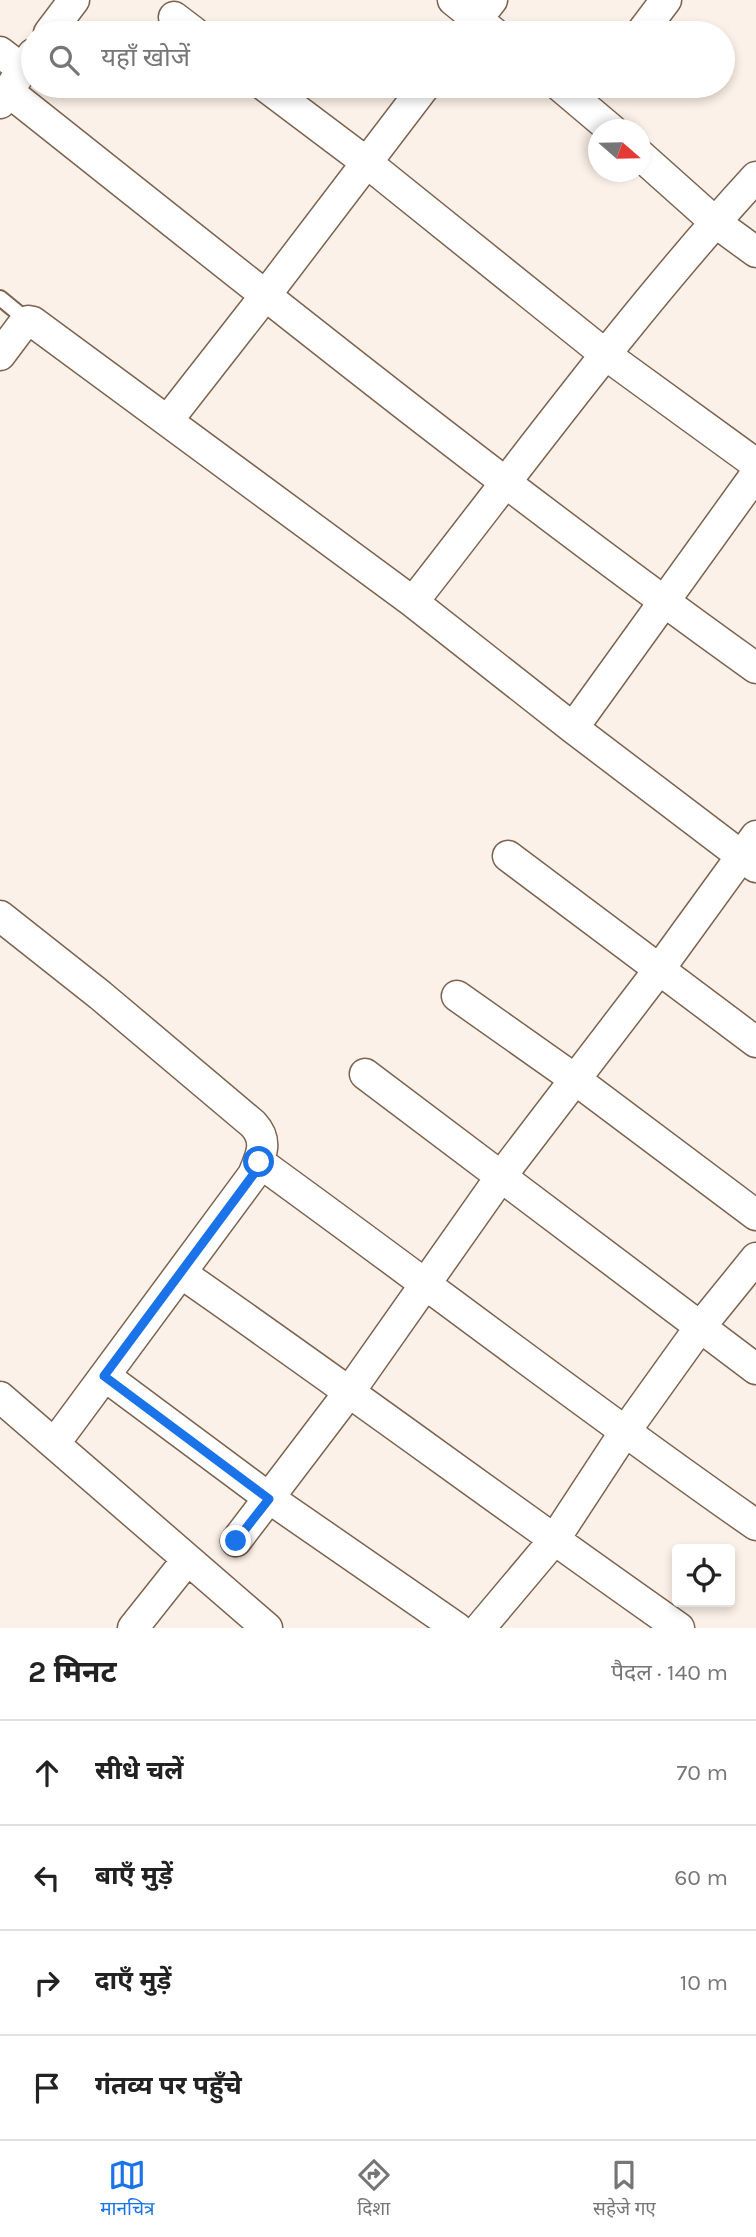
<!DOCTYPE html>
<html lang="hi">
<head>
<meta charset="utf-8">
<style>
  body { margin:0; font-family:Karla,"Noto Sans Devanagari",sans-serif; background:#f6f6f6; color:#222 }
  .controls { position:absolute; right:21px; bottom:21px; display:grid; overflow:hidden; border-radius:7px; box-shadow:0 4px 10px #0003 }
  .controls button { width:63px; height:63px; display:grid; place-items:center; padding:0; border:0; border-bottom:2px solid #e0e0e0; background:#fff; color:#222; font:35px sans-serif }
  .compass { position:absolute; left:588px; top:119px; width:63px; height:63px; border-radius:50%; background:#fff; box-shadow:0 4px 10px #0003; rotate:110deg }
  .stop { position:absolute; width:21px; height:21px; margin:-16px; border:5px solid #1a73e8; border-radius:50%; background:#fff }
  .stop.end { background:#1a73e8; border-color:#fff; box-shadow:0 2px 7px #0008 }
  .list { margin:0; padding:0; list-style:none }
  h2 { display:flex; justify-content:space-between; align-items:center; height:91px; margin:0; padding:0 28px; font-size:30px }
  h2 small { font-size:23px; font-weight:400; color:#767676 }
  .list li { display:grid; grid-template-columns:46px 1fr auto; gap:21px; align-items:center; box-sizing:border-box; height:105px; padding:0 28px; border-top:2px solid #e0e0e0 }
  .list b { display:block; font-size:26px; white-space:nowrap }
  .list em { font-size:23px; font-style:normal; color:#767676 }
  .icon { flex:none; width:38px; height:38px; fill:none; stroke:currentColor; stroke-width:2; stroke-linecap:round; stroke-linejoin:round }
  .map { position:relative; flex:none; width:756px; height:1628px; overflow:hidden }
  .search { position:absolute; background:#fff; box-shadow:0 4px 10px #0003; left:21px; right:21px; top:21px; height:77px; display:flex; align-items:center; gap:18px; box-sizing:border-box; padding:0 24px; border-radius:38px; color:#767676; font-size:26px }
  .sheet { height:511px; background:#fff }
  nav { display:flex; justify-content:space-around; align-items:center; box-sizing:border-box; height:98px; border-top:2px solid #e0e0e0; background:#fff; font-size:19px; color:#767676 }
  nav a { display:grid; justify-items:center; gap:4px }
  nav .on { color:#1a73e8 }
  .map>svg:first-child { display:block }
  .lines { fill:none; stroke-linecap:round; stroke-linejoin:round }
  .lane-casing { stroke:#7c6350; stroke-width:18 }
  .street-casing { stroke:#7c6350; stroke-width:33 }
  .lane { stroke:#fff; stroke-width:14 }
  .street { stroke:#fff; stroke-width:30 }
  .route { stroke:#1a73e8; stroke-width:9 }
</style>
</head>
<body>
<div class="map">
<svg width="756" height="1628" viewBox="0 0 756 1628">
  <rect width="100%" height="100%" fill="#fcf1e8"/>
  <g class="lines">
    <defs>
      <path id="lane" d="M 0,298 L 28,321"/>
      <path id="street" d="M 453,0 L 494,33
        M 174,17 L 195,33
        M 49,33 L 74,0
        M 466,33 L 492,0
        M 641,33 L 666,0
        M 0,52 L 22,69
        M 265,86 L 366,162 L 606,355 L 756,464
        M 560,86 L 612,130
        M 9,92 C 255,287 500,485 756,668
        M 0,103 L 33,54
        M 640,155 L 715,222 L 756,252
        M 0,355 L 24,323 L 28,321 L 33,322 L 413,602 L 573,728 L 756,867
        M 168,420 L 265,296 L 425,86
        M 413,602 C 525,459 633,311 756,177
        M 573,728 L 756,474
        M 508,856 L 756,1042
        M 0,916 L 100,995 L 253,1124 C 269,1141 261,1156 253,1175 L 55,1443
        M 457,996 L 576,1080 L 756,1215
        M 365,1074 L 756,1369
        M 259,1162 C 425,1282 588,1408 756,1525
        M 181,1273 C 348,1389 512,1511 679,1628
        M 105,1376 L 269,1498 L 457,1628
        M 0,1397 L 267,1628
        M 236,1541 L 350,1391 L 502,1175 L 658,971 L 756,836
        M 133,1628 L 187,1560
        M 480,1628 L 554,1540 L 624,1433 L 700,1327 L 756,1258"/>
    </defs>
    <use href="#lane" class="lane-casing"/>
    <use href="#street" class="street-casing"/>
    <use href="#lane" class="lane"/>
    <use href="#street" class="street"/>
  </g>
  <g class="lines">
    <path class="route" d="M 236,1541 L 269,1499 L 104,1376 L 253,1175 L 259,1162"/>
  </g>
</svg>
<div class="controls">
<button><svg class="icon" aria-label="locate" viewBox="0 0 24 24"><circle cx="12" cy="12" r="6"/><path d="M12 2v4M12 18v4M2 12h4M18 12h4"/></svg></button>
</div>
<svg class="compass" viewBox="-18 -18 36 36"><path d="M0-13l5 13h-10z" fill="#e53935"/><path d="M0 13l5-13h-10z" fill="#767676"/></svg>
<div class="stop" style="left:259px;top:1162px"></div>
<div class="stop end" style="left:236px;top:1541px"></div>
<div class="search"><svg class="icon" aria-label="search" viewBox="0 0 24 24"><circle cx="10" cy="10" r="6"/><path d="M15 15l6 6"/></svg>यहाँ खोजें</div>
</div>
<section class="sheet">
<h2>2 मिनट<small>पैदल · 140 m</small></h2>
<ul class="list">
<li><svg class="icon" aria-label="ahead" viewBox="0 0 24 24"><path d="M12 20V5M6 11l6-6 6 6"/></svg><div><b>सीधे चलें</b></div><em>70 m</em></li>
<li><svg class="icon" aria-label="left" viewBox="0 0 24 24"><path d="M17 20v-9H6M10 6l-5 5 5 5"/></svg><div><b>बाएँ मुड़ें</b></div><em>60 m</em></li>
<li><svg class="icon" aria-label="right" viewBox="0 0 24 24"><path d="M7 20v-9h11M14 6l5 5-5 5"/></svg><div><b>दाएँ मुड़ें</b></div><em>10 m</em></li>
<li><svg class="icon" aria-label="arrive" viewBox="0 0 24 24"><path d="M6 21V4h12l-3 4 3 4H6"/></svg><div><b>गंतव्य पर पहुँचे</b></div></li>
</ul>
</section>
<nav>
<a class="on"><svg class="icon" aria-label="map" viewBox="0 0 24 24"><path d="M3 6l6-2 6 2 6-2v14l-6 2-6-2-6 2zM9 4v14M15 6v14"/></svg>मानचित्र</a>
<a><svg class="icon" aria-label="directions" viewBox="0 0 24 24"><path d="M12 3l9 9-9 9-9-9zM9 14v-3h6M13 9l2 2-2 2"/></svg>दिशा</a>
<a><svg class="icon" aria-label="saved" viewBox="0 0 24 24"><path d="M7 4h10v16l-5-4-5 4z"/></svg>सहेजे गए</a>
</nav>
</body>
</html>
